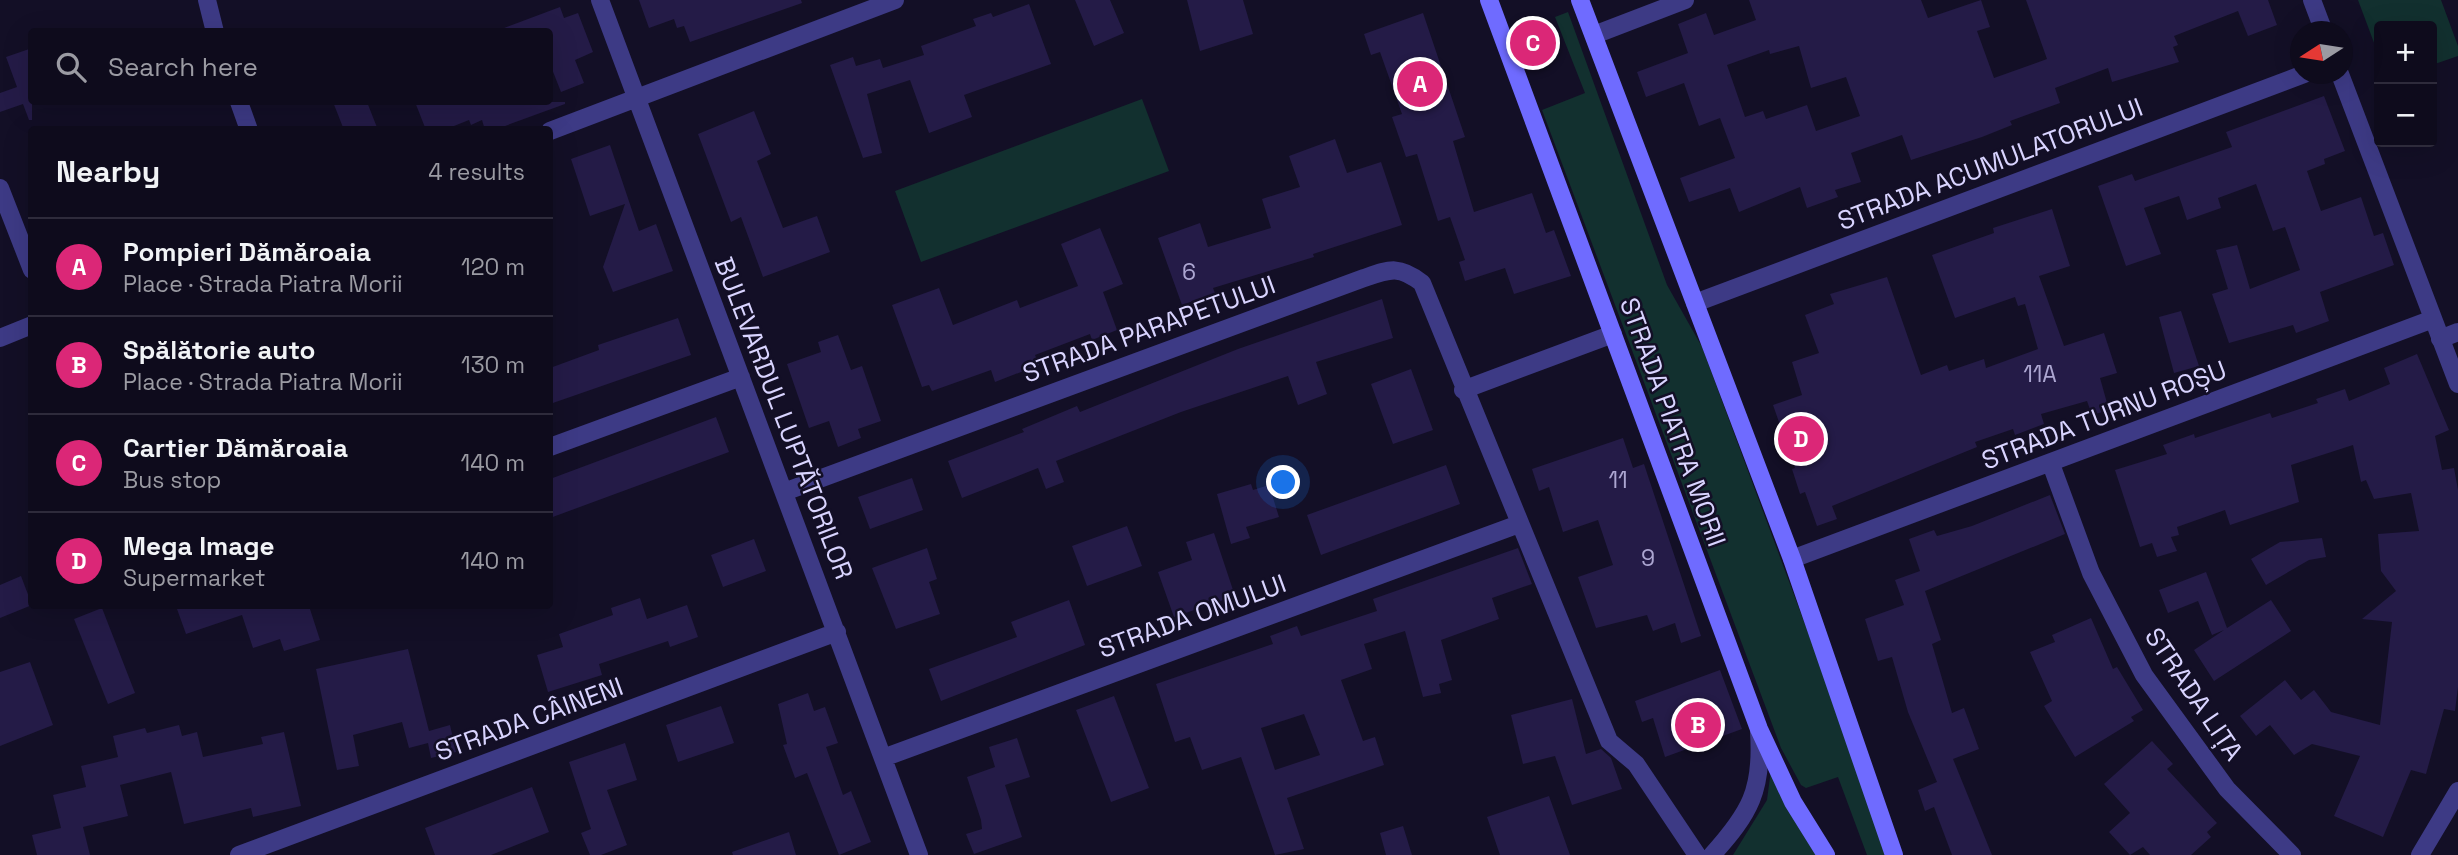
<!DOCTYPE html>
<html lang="en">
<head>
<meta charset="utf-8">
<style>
  body { margin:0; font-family:"Space Grotesk",sans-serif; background:#1c1929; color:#f1f3f6 }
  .controls { position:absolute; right:21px; top:21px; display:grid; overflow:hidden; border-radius:7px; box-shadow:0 7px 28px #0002 }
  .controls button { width:63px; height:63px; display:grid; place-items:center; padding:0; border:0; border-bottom:2px solid #2e2b3b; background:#0e0b1c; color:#f1f3f6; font:35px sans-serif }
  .compass { position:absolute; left:2290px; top:21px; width:63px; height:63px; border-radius:50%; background:#0e0b1c; box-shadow:0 7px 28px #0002; rotate:258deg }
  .you { position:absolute; left:1284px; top:483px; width:24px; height:24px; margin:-18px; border:5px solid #fff; border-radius:50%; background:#1a73e8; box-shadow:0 0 0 10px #1a73e833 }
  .badge { display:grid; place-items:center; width:46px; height:46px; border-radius:50%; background:#db2777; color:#fff; font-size:23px; font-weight:700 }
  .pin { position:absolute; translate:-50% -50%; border:4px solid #fff; box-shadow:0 2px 7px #0006 }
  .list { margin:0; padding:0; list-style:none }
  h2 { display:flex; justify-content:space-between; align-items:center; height:91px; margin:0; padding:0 28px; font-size:30px }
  h2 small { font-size:23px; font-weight:400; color:#9b9ba3 }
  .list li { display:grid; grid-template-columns:46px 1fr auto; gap:21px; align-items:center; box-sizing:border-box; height:98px; padding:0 28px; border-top:2px solid #2e2b3b }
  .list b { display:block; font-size:26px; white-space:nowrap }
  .list p { margin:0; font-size:23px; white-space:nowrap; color:#9b9ba3 }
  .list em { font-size:23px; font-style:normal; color:#9b9ba3 }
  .icon { flex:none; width:38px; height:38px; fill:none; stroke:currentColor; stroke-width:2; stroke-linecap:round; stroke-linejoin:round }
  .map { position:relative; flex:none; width:2458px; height:855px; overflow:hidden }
  .search { position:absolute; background:#0e0b1c; box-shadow:0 7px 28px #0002; left:28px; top:28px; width:525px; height:77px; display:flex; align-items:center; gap:18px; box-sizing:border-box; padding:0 24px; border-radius:7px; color:#9b9ba3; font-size:26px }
  .panel { position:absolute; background:#0e0b1c; box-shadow:0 7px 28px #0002; left:28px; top:126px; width:525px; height:483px; border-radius:7px }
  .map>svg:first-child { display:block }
  .green { fill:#12302f }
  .building { fill:#241b47; fill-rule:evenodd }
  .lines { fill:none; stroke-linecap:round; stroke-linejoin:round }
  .street { stroke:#3d3a85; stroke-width:18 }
  .secondary { stroke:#6f6bff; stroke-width:18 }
  .labels { text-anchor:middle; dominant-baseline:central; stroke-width:5; stroke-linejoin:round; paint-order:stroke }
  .number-label { font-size:23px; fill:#aca6d1 }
  .street-label { font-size:26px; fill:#d9d4ff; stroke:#130f26 }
</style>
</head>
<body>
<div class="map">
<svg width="2458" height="855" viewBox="0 0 2458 855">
  <rect width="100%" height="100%" fill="#130f26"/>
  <path class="green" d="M 2358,0 L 2441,0 L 2458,46 L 2458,56 L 2432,65 L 2432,26 L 2379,26 L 2379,56 Z
    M 1568,12 L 1667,285 L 1702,347 L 1888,848 L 1884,855 L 1867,855 L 1838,777 L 1806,788 L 1801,785 L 1781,748 L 1542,110 L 1585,93 L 1555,17 Z
    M 1142,99 L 1169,171 L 921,262 L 895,191 Z
    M 1771,770 L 1818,855 L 1733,855 L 1767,800 Z"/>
  <path class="building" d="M 639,0 L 801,0 L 802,3 L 690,42 L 684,26 L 677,28 L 674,19 L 649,28 Z
    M 1075,0 L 1110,0 L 1124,33 L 1094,46 Z
    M 1187,0 L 1243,0 L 1253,34 L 1200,51 Z
    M 1749,0 L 1921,0 L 1928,18 L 1981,0 L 1990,27 L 1977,31 L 1994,78 L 2047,59 L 2026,0 L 2268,0 L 2277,25 L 2248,36 L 2238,11 L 2174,36 L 2178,45 L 2173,47 L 2179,62 L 2112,82 L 2108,68 L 2055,88 L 2060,103 L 2010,121 L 2012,125 L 1982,137 L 1911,160 L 1902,135 L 1851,153 L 1861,182 L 1835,190 L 1838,197 L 1807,208 L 1800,187 L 1739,212 L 1730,188 L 1689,202 L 1680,178 L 1735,158 L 1720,118 L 1699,126 L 1684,83 L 1646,97 L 1637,72 L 1688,53 L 1678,24 L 1706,13 L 1714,35 L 1756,20 ZM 1799,46 L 1811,88 L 1846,77 L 1860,116 L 1816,131 L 1807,105 L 1766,119 L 1763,111 L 1745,117 L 1727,65 L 1769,50 L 1770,54 Z
    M 1029,4 L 1051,64 L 964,95 L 972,117 L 929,133 L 910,80 L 867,94 L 882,153 L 863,158 L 830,65 L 853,57 L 856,66 L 880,59 L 883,68 L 924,55 L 921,46 L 976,26 L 973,19 L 991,13 L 993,17 Z
    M 560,7 L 564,18 L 578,13 L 593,52 L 575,60 L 584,83 L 561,92 L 550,64 L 550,32 L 499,30 Z
    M 1423,13 L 1465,137 L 1453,141 L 1474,212 L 1532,193 L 1546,233 L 1554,230 L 1571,276 L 1514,294 L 1505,268 L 1465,281 L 1459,262 L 1465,260 L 1450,217 L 1438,221 L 1417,154 L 1406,157 L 1392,117 L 1402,114 L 1380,52 L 1371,55 L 1364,34 Z
    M 32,48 L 32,120 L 29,120 L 23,104 L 0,112 L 0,93 L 17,87 L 6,57 Z
    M 2324,96 L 2345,151 L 2324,159 L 2325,164 L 2307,171 L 2321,211 L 2361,197 L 2374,236 L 2383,233 L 2394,265 L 2320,292 L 2329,321 L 2296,333 L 2293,325 L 2229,343 L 2212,294 L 2228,289 L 2216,250 L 2237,245 L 2250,289 L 2300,270 L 2285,227 L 2273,231 L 2256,184 L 2218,198 L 2221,208 L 2187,220 L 2179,196 L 2144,208 L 2161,254 L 2126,266 L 2098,186 L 2132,174 L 2135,181 L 2232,147 L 2226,132 Z
    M 333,102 L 367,102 L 378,130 L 344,130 Z
    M 415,102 L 565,102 L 565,104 L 494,130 L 485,130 L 482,120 L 471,125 L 469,120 L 444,130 L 426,130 Z
    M 754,111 L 771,154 L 757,161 L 783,228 L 817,216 L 830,252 L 763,277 L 741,217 L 731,222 L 698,134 Z
    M 1335,139 L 1347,173 L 1381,162 L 1402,225 L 1313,254 L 1314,257 L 1213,288 L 1215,293 L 1182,305 L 1158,238 L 1200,223 L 1208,247 L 1271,228 L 1262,199 L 1300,187 L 1289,156 Z
    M 610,145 L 639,231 L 656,224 L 673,271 L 613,292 L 603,267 L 625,204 L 590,216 L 571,159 Z
    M 2052,209 L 2070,266 L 2039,276 L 2064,346 L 2104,333 L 2117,373 L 2100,378 L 2109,410 L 2092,415 L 2087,401 L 2041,414 L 2044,424 L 2015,435 L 2013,429 L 1975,442 L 1977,447 L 1832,506 L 1837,519 L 1817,526 L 1805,492 L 1800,494 L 1792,469 L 1795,468 L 1773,405 L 1802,395 L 1792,362 L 1819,353 L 1805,315 L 1834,304 L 1830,294 L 1887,277 L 1921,375 L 1947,365 L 1949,371 L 1984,359 L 1986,368 L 2038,349 L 2025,304 L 2018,306 L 2015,297 L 1955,318 L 1932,255 L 1994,233 L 1993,228 Z
    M 1100,228 L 1123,284 L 1103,292 L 1117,330 L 1092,340 L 1090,334 L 1035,355 L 1039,365 L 995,382 L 991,370 L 932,391 L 929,385 L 922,387 L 892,305 L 939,288 L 953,325 L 1017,300 L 1020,308 L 1078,286 L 1061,244 Z
    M 1382,299 L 1393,338 L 1316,362 L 1327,394 L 1298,405 L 1288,376 L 1181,412 L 1056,461 L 1064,482 L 1046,489 L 1038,468 L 962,498 L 948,461 L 1024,432 L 1022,429 L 1077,406 L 1080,412 L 1238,349 Z
    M 2181,311 L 2199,366 L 2174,373 L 2159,317 Z
    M 678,318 L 691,355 L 550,404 L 550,368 L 599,350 L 598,345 Z
    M 838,335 L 851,370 L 862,366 L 881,421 L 858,429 L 861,438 L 838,447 L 829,421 L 809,428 L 787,364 L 821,352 L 818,342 Z
    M 2417,354 L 2449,430 L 2435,436 L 2442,470 L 2454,468 L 2458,490 L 2458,687 L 2455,711 L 2444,709 L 2426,774 L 2411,770 L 2383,837 L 2334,816 L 2360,756 L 2312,744 L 2294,755 L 2270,725 L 2256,736 L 2240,716 L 2285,680 L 2301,700 L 2314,690 L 2331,712 L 2380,725 L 2392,622 L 2362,619 L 2396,591 L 2381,571 L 2378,534 L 2419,531 L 2411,493 L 2374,499 L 2366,480 L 2361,482 L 2353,445 L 2291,465 L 2299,502 L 2230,525 L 2225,510 L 2177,527 L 2179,535 L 2171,537 L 2177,551 L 2157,557 L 2152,543 L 2140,547 L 2115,470 L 2167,454 L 2163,445 L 2194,434 L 2195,438 L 2270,413 L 2272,418 L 2318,403 L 2316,399 L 2345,389 L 2349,401 L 2390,384 L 2384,368 Z
    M 1411,369 L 1433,430 L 1393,444 L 1371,384 Z
    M 716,417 L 729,452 L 550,518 L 550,479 Z
    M 1623,438 L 1633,468 L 1644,464 L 1701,636 L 1681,643 L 1675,623 L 1653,631 L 1647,615 L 1596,628 L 1578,577 L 1613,565 L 1598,520 L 1563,532 L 1549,487 L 1539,491 L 1532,469 Z
    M 1446,465 L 1460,504 L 1321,555 L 1307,515 Z
    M 912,478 L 923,510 L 870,529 L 858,497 Z
    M 1251,484 L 1253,490 L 1269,485 L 1279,517 L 1246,527 L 1250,538 L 1231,544 L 1217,494 Z
    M 2050,495 L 2065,534 L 1925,591 L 1941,640 L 1932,644 L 1952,713 L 1964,708 L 1979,749 L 1953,759 L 1992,855 L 1952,855 L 1934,807 L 1925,811 L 1918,790 L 1937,782 L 1908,712 L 1892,657 L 1878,661 L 1865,619 L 1904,605 L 1895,580 L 1920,571 L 1909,539 L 1934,530 L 1937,536 L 1972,526 Z
    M 1127,526 L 1142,566 L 1087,586 L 1072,546 Z
    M 1214,533 L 1235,596 L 1174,617 L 1158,572 L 1192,560 L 1186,542 Z
    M 2322,538 L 2326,557 L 2309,560 L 2266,585 L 2251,559 L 2280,542 Z
    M 754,539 L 766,571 L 723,587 L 711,555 Z
    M 927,548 L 937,579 L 929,582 L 940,614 L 896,629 L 872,568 Z
    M 1518,548 L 1532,584 L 1492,598 L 1499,619 L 1441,640 L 1452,680 L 1439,684 L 1441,693 L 1423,697 L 1405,631 L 1364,644 L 1372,669 L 1341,680 L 1363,741 L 1375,737 L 1384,765 L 1287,798 L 1304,849 L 1275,855 L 1241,757 L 1202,770 L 1190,737 L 1175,742 L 1156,684 L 1273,644 L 1270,636 L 1297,626 L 1301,636 L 1377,611 L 1373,599 ZM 1304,714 L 1320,755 L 1275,770 L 1261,728 Z
    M 2206,572 L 2227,628 L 2271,600 L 2291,631 L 2214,681 L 2194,650 L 2224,630 L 2212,635 L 2198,601 L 2168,613 L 2159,590 Z
    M 21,576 L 32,605 L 0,618 L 0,585 Z
    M 640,598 L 647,619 L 687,605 L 698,637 L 670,647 L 668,641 L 599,664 L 602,675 L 548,692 L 537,655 L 563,647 L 559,634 L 613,615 L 611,608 Z
    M 1069,600 L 1085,645 L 941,701 L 929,669 L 1017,637 L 1011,622 Z
    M 190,606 L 309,606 L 320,640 L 284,651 L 280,639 L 253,648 L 242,615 L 186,634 L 177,609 Z
    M 102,608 L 135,693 L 108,704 L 74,619 Z
    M 2091,618 L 2113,669 L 2117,667 L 2143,710 L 2131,717 L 2134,721 L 2075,757 L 2044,706 L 2052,701 L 2030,652 L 2055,642 L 2052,635 Z
    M 408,649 L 429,731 L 450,725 L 456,752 L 431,758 L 428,743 L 409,748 L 402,722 L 353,735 L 359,766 L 337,770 L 316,669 Z
    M 30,662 L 53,725 L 0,746 L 0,672 Z
    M 1720,670 L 1742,729 L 1665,757 L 1653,718 L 1642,722 L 1635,701 Z
    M 808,693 L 814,711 L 825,707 L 838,743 L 826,747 L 843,795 L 851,791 L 871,842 L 839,855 L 807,773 L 795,778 L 783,745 L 787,744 L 778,704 Z
    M 1114,696 L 1149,788 L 1111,802 L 1076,710 Z
    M 1572,699 L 1586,754 L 1601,749 L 1611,758 L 1622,789 L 1572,805 L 1555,756 L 1523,764 L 1511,715 Z
    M 721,706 L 734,743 L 678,762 L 666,725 Z
    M 179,725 L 182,736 L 197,732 L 203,757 L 263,744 L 261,737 L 284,732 L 301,806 L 253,817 L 251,808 L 184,824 L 171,772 L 120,785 L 128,816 L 83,827 L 90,855 L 37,855 L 32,835 L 61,828 L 53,795 L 86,787 L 81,766 L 118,757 L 113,736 L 145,728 L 147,733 Z
    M 1017,738 L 1030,777 L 1005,785 L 1022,837 L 974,854 L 966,834 L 982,829 L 981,820 L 967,777 L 995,767 L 989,747 Z
    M 2152,741 L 2173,764 L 2167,769 L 2217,823 L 2207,832 L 2211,837 L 2191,855 L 2150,855 L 2143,847 L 2130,855 L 2109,832 L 2130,813 L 2104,784 Z
    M 625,743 L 637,780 L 607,790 L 627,845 L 601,855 L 590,855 L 581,833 L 591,829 L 569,762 Z
    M 532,787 L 549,832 L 491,855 L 435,855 L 425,828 Z
    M 1549,796 L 1570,855 L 1500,855 L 1487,817 Z
    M 1403,826 L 1412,855 L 1386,855 L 1380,833 Z
    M 789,832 L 796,855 L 733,855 L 732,852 Z"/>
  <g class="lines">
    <path class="street" d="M 207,0 L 215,32
      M 600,0 L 919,855
      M 2312,0 L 2324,32
      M 1594,35 L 1685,0
      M 2340,74 L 2458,384
      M 239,102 L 249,130
      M 550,131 L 895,0
      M 0,188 L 32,270
      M 1695,303 L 2304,74
      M 0,338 L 32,325
      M 2440,339 L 2458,332
      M 1463,390 L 1613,334
      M 550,447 L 741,377
      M 2051,464 L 2091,573 L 2144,675 L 2227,789 L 2292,855
      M 784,492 L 1364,278 C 1390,269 1399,265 1422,283 L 1609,741 L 1636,764 L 1697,855
      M 1792,559 L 2433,319
      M 883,758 L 1519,524
      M 239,855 L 837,632
      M 1712,855 C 1750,813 1763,790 1759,732
      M 2420,855 L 2458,791"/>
    <path class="secondary" d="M 1489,0 L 1759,729 L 1793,802 L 1826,855
      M 1580,0 L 1792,559 L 1894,855"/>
  </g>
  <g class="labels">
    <g class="number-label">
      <text x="1189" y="272">6</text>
      <text x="2040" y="374">11A</text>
      <text x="1618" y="480">11</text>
      <text x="1648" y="558">9</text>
    </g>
    <g class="street-label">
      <text transform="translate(1990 164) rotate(-21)">STRADA ACUMULATORULUI</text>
      <text transform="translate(1149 329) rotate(-20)">STRADA PARAPETULUI</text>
      <text transform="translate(2104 415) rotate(-21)">STRADA TURNU ROȘU</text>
      <text transform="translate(784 418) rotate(69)">BULEVARDUL LUPTĂTORILOR</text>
      <text transform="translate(1673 422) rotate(70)">STRADA PIATRA MORII</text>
      <text transform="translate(1192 616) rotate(-20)">STRADA OMULUI</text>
      <text transform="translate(2194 694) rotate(56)">STRADA LIȚA</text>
      <text transform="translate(529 719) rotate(-20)">STRADA CÂINENI</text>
    </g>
  </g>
</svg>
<div class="controls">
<button>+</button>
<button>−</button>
</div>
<svg class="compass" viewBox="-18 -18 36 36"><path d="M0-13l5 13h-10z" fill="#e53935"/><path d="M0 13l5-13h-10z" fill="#9b9ba3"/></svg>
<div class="you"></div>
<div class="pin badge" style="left:1420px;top:84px">A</div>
<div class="pin badge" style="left:1698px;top:725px">B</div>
<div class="pin badge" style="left:1533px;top:43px">C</div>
<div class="pin badge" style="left:1801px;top:439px">D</div>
<div class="search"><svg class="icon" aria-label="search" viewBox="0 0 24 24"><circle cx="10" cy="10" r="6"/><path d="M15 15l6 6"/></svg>Search here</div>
<section class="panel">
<h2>Nearby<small>4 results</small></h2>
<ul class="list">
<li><span class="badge">A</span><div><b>Pompieri Dămăroaia</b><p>Place · Strada Piatra Morii</p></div><em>120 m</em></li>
<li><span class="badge">B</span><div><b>Spălătorie auto</b><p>Place · Strada Piatra Morii</p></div><em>130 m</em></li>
<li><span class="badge">C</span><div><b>Cartier Dămăroaia</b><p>Bus stop</p></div><em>140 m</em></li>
<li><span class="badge">D</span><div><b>Mega Image</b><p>Supermarket</p></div><em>140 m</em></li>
</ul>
</section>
</div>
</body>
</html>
